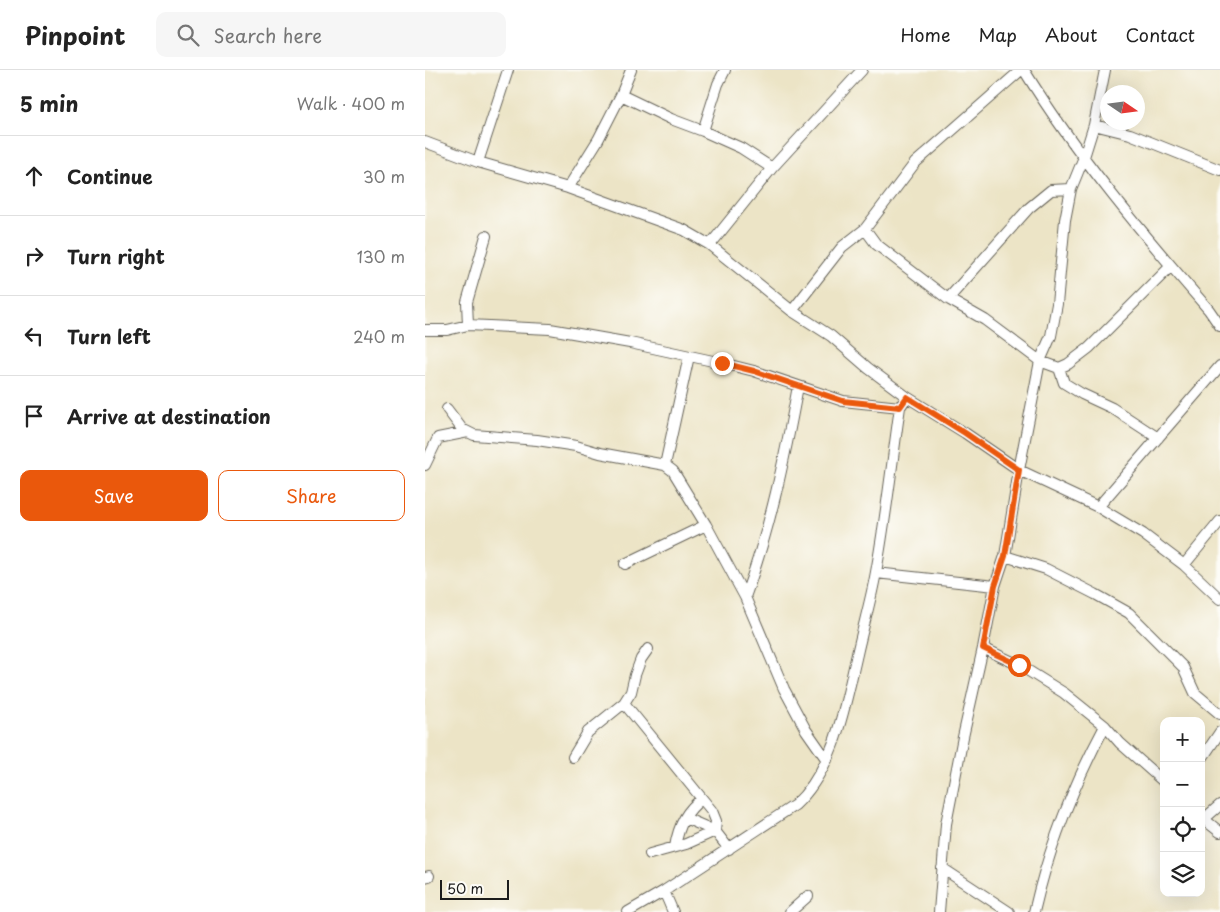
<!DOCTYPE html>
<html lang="en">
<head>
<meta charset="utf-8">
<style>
  body { margin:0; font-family:"Playpen Sans",sans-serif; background:#f6f6f6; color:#222 }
  .controls { position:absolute; right:15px; bottom:15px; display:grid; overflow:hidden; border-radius:10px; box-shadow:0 5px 20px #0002 }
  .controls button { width:45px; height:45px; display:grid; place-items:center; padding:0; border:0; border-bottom:1px solid #e0e0e0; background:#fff; color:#222; font:25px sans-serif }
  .compass { position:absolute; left:675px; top:15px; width:45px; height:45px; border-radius:50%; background:#fff; box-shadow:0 5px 20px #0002; rotate:103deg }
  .scale { position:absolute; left:15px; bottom:12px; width:69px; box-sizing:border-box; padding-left:5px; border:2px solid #1c1c1c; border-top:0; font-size:14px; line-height:18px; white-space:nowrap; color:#1c1c1c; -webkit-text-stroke:4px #fdfcf7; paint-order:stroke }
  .stop { position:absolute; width:15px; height:15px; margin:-11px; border:4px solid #ea580c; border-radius:50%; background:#fff }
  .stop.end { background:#ea580c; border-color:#fff; box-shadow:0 1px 5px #0008 }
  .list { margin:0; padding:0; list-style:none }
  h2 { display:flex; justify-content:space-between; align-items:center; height:65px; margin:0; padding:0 20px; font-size:21px }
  h2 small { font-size:16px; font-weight:400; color:#767676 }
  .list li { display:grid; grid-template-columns:32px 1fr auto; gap:15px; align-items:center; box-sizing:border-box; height:80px; padding:0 20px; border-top:1px solid #e0e0e0 }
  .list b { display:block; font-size:19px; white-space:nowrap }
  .list em { font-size:16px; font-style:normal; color:#767676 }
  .actions { display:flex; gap:10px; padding:15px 20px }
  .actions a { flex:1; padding:11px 0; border:1px solid #ea580c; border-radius:10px; text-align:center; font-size:18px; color:#ea580c }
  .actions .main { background:#ea580c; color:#fff }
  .icon { flex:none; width:28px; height:28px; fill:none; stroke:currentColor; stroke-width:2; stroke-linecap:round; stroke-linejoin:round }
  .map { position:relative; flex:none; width:795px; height:842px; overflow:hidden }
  header { display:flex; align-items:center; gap:30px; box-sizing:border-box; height:70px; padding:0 25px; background:#fff; border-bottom:1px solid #e0e0e0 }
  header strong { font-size:24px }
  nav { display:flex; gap:28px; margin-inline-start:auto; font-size:18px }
  .search { width:350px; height:45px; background:#f6f6f6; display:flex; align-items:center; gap:12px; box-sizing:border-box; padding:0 18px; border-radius:10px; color:#767676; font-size:19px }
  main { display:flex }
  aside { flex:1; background:#fff }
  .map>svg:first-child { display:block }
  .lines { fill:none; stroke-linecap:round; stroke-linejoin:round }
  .minor-casing { stroke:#656258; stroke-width:12 }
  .minor { stroke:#fff; stroke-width:10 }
  .route { stroke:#ea580c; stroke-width:6 }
</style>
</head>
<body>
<header>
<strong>Pinpoint</strong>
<div class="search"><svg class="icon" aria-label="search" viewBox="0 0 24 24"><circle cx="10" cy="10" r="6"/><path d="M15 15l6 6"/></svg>Search here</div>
<nav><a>Home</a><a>Map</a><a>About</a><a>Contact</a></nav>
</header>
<main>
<aside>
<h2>5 min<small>Walk · 400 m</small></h2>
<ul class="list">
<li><svg class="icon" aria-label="ahead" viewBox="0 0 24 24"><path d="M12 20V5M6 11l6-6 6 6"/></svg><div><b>Continue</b></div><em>30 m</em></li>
<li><svg class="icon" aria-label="right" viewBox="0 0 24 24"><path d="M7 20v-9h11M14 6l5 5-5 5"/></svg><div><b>Turn right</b></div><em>130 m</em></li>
<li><svg class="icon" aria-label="left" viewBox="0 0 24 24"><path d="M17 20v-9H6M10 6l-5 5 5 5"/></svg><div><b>Turn left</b></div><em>240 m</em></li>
<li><svg class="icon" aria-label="arrive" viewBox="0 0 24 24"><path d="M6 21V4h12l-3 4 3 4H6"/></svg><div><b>Arrive at destination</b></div></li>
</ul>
<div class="actions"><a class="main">Save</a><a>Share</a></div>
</aside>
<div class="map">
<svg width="795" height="842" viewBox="0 0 795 842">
  <rect width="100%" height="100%" fill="#fdfcf7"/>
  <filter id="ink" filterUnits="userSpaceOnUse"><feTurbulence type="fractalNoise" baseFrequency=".02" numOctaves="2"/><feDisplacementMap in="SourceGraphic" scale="10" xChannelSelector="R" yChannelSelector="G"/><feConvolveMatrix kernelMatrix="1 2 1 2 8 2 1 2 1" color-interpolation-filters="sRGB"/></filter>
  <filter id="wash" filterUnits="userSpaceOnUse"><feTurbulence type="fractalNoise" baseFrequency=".0096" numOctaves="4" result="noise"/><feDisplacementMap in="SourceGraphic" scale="20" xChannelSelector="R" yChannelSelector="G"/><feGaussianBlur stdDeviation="1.12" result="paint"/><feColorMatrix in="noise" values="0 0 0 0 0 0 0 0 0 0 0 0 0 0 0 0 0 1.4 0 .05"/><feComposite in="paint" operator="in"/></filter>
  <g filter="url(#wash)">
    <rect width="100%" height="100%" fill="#ece4c6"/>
  </g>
  <g filter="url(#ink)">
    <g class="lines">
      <defs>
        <path id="minor" d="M 599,0 C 652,86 718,164 784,240 L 795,256
          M 196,25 L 246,49 L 278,61 L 316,78 L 347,98
          M 669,55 L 680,0
          M 278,61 L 293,14 L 300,0
          M 0,72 L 53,92 L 143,118 L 259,160 L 285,175 L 367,241 L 406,266 L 443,298 L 482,327 L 540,363 L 594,400 L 673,437 L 718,464 L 759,495 L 795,529
          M 53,92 L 83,0
          M 143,118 L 173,70 L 196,25 L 206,0
          M 440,159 L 451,174 L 523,229 L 560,250 L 615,291 L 634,298 L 643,294 L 664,278 L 746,196
          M 285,175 L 347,98 L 437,0
          M 523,229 L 604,138 L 626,120 L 646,119
          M 367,241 L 417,177 L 440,159 L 490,93 L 596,0
          M 43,255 L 42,232 L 61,166
          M 0,260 L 22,260 L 43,255 L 125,259 L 205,273 L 297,293 L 329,301 L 418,331 L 475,337
          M 634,298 L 639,313 L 657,324 L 687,338 L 733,368
          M 22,339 L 37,359 L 49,365 L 112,370 L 151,376 L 175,383 L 240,395 L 248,401 L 281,455 L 320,527 L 359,619 L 381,660 L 402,690
          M 0,395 L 13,368 L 43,362
          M 240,395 L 264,286
          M 673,437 L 795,296
          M 580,486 L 621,499 L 670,524 L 704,543 L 758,597 L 770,623 L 795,644
          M 200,494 L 281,455
          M 759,495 L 795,451
          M 451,503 L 570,516
          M 320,527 C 345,459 360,387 373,316
          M 558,578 L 594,595 L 639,623 L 680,656 L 695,673 L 739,712
          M 199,633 L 287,741 L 291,751 L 290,761
          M 148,687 L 163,662 L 199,633 L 206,622 L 210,605 L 216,589 L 223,579
          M 776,690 L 795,662
          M 776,747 L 795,762
          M 260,748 L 290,761 L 304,779
          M 779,749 L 795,735
          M 250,777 C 253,758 261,740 277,729
          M 225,784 L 261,774 L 290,761
          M 517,798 L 584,842
          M 0,807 L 4,806
          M 239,821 L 248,842
          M 203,842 L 239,821 L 370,735 C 410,698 420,635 432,584 C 438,557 446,530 451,502 C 461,448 467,392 475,337 L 482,327
          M 365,842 L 383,826
          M 514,842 L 521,754 L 538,667 L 558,578 L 570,516 L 580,486 L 594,400 L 615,291 L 626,266 L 632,234 L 640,150 L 646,119 L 659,87 L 669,55 L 705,64 L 795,100
          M 609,842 C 624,777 649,714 680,656"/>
      </defs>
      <use href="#minor" class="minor-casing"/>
      <use href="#minor" class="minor"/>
    </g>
  </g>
  <g class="lines" filter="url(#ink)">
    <path class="route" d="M 297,293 L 329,301 L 418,331 L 475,337 L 482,327 L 540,363 L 594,400 L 580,486 L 570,516 L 558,578 L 594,595"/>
  </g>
</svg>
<div class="controls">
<button>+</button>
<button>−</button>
<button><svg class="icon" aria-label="locate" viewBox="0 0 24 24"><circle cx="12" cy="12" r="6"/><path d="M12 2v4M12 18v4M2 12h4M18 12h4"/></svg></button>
<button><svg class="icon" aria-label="layers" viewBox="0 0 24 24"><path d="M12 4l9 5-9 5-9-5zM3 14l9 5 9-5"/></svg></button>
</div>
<svg class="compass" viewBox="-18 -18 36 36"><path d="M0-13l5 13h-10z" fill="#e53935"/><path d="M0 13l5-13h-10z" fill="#767676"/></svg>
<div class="scale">50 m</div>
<div class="stop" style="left:594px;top:595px"></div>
<div class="stop end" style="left:297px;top:293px"></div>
</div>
</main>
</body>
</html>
